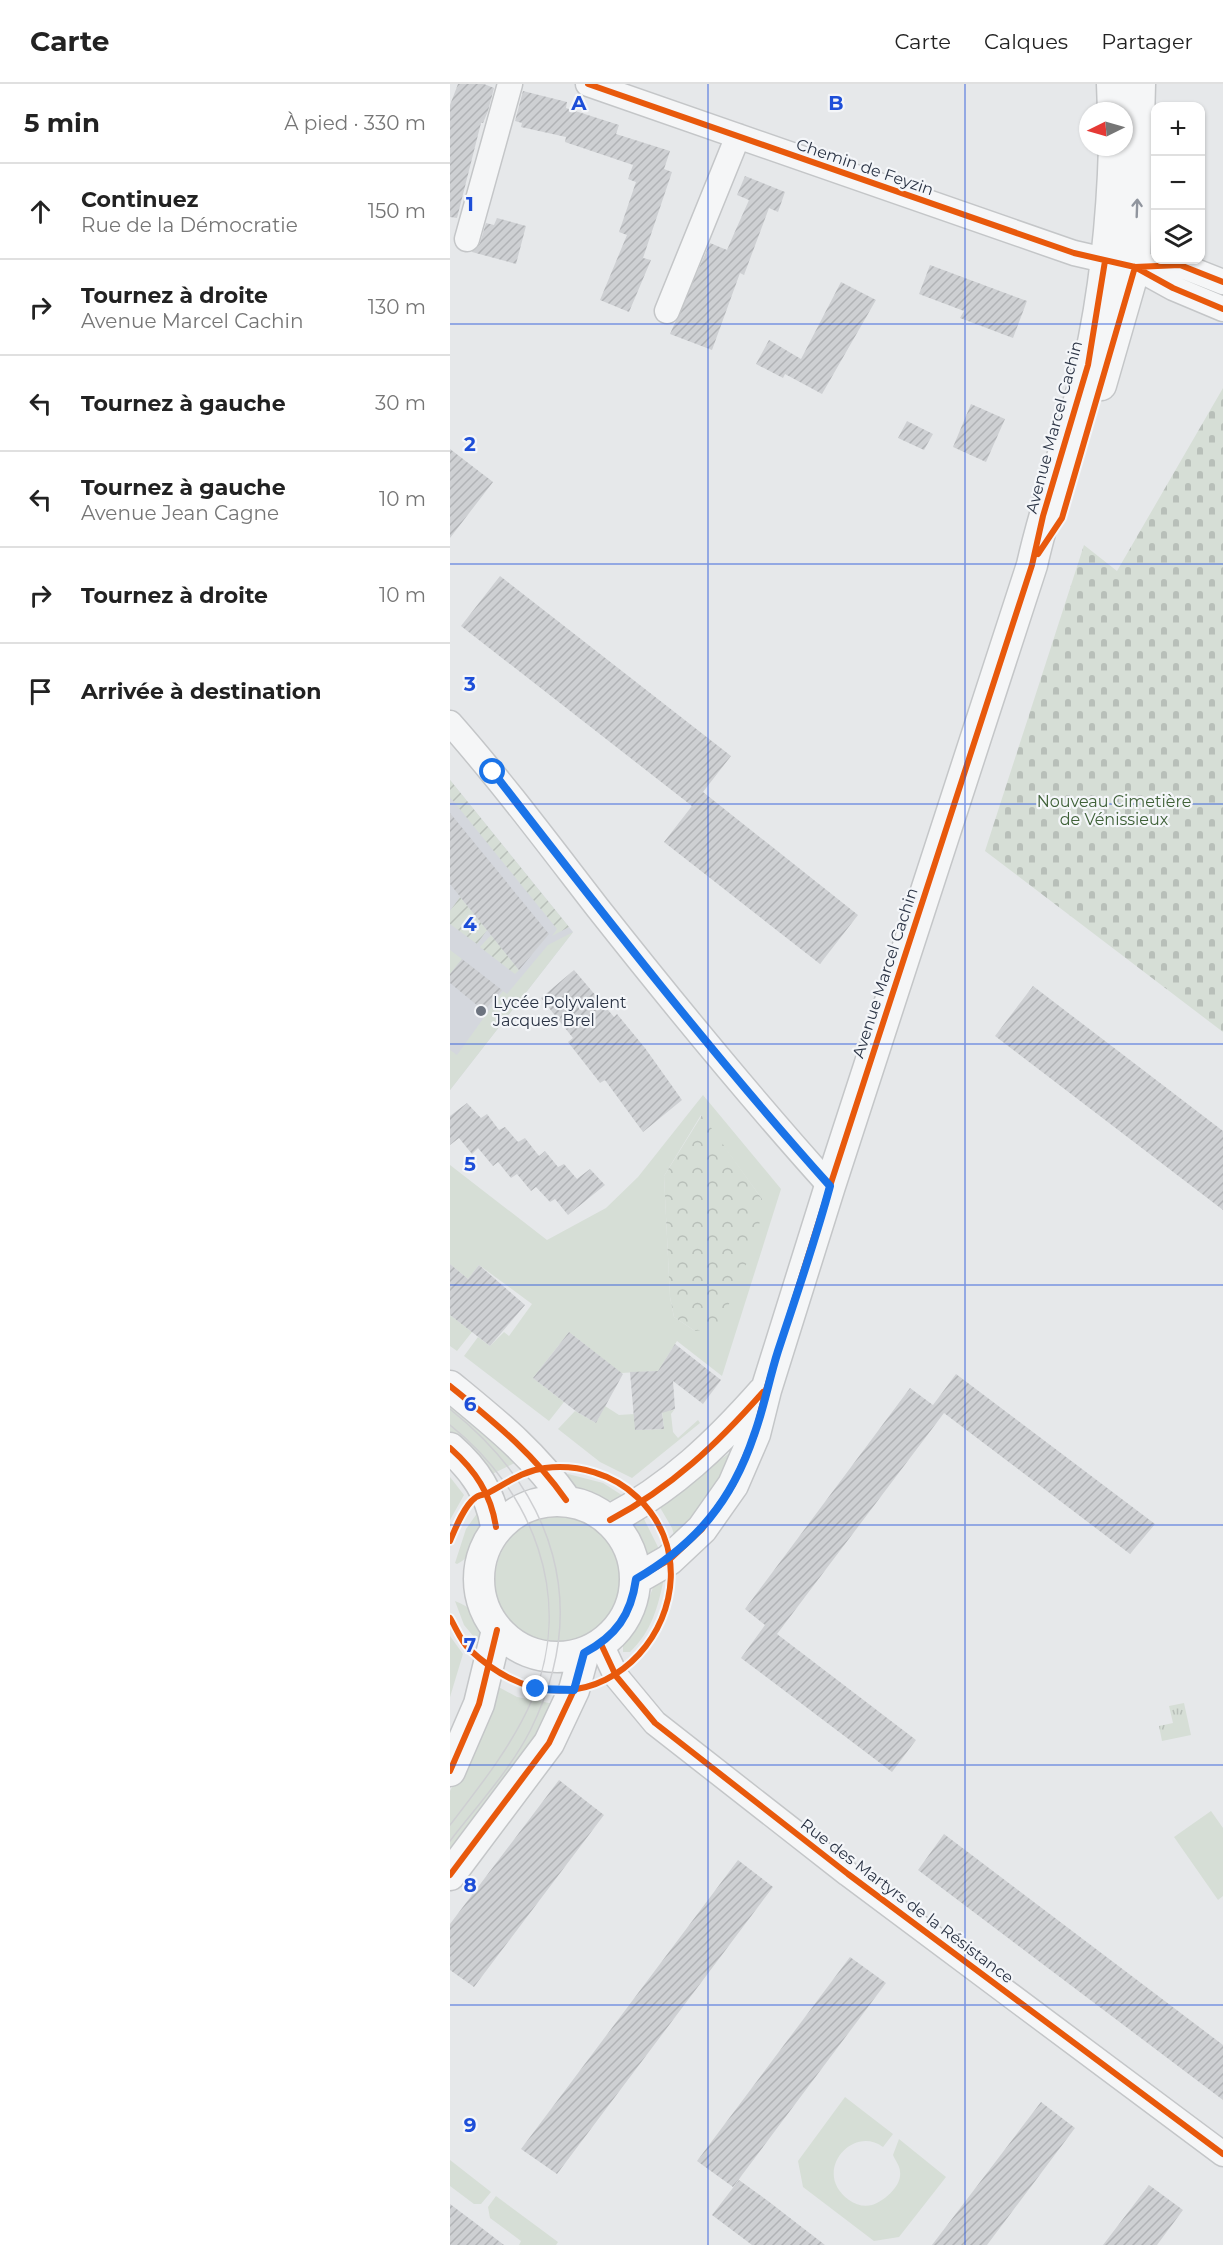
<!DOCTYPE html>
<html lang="fr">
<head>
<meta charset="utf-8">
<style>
  body { margin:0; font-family:Montserrat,sans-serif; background:#f2f2f2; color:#222 }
  .controls { position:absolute; right:18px; top:18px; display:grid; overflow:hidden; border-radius:12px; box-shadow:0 2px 4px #0004 }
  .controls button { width:54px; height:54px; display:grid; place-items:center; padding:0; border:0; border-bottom:2px solid #e0e0e0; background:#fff; color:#222; font:30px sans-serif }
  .compass { position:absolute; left:629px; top:18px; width:54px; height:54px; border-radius:50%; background:#fff; box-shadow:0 2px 4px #0004; rotate:265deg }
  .stop { position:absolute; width:18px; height:18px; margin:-14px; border:4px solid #1a73e8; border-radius:50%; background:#fff }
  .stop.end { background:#1a73e8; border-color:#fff; box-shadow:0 2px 6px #0008 }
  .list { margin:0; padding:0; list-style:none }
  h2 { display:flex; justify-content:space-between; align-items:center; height:78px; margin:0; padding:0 24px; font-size:26px }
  h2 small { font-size:20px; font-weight:400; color:#767676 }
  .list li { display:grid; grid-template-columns:39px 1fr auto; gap:18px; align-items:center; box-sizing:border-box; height:96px; padding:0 24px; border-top:2px solid #e0e0e0 }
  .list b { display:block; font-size:22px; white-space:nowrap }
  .list p { margin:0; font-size:20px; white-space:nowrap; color:#767676 }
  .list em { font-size:20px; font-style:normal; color:#767676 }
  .icon { flex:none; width:33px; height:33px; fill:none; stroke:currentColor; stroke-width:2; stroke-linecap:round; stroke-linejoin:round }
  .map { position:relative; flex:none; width:773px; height:2161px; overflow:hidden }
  header { display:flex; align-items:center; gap:36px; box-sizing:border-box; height:84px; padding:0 30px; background:#fff; border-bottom:2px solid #e0e0e0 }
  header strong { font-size:28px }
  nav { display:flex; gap:33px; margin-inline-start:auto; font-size:21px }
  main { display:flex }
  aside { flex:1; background:#fff }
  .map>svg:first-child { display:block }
  .built { fill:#d4d7dd }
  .grass { fill:#d6ded6; fill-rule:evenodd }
  .forest { fill:url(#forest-crowns) }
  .cemetery { fill:url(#cemetery-stones) }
  .park { fill:url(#park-tufts) }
  .garden { fill:url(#garden-furrows) }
  .building { fill:url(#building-hatch) }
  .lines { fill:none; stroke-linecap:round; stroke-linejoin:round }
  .minor-casing { stroke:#c4c6c8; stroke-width:27 }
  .tertiary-casing { stroke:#c4c6c8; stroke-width:33 }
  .minor { stroke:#f5f6f7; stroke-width:24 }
  .tertiary { stroke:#f5f6f7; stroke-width:30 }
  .tram { stroke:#cecfd2; stroke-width:1.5 }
  .cycleway-casing { stroke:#f4f6f9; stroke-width:10 }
  .cycleway { stroke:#e8590c; stroke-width:6 }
  .oneway { stroke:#90959e }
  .route { stroke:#1a73e8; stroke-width:8 }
  .grid { fill:none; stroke:#1d4ed8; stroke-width:1.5; stroke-opacity:0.55 }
  .poi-dot { fill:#6c737f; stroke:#f4f6f9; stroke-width:2 }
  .labels { text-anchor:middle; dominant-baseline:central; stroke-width:4.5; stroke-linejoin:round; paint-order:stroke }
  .street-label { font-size:16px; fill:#2b3445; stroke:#f4f6f9 }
  .park-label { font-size:16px; fill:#3f6138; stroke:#f4f6f9 }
  .poi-label { font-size:16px; fill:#2b3445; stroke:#f4f6f9; text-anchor:start }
  .grid-label { font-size:20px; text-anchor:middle; font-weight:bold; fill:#1d4ed8; stroke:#f4f6f9; stroke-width:4.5; stroke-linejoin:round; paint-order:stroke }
</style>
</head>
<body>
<header>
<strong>Carte</strong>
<nav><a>Carte</a><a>Calques</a><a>Partager</a></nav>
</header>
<main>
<aside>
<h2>5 min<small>À pied · 330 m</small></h2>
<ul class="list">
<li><svg class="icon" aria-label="ahead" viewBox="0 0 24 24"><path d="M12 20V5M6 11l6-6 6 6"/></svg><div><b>Continuez</b><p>Rue de la Démocratie</p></div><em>150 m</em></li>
<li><svg class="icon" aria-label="right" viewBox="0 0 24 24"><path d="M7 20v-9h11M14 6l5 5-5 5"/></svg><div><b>Tournez à droite</b><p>Avenue Marcel Cachin</p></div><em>130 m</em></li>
<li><svg class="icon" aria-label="left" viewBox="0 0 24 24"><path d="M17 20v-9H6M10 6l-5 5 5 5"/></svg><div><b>Tournez à gauche</b></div><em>30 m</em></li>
<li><svg class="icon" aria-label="left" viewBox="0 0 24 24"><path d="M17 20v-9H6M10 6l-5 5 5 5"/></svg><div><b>Tournez à gauche</b><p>Avenue Jean Cagne</p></div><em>10 m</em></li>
<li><svg class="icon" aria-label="right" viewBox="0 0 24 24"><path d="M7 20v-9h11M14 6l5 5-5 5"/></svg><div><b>Tournez à droite</b></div><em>10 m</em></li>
<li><svg class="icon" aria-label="arrive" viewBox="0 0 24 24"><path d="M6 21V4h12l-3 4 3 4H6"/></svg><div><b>Arrivée à destination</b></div></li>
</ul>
</aside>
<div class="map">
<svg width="773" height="2161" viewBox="0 0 773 2161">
  <defs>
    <pattern id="forest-crowns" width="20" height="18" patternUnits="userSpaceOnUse" patternTransform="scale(1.5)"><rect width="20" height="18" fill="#d6ded6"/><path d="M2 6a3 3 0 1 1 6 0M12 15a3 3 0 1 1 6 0" fill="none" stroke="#b8bfb9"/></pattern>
    <pattern id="cemetery-stones" width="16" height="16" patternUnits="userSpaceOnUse" patternTransform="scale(1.5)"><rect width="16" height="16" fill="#d6ded6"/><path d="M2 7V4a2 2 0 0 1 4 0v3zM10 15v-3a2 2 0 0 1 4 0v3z" fill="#b8bfb9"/></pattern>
    <pattern id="park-tufts" width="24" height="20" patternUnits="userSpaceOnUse" patternTransform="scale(1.5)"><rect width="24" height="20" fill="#d6ded6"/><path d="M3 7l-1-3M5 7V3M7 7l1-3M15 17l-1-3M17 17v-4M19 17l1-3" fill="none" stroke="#b8bfb9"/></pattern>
    <pattern id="garden-furrows" width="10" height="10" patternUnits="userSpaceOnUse" patternTransform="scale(1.5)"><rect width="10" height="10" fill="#d6ded6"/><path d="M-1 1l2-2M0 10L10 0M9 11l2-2" fill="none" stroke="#b8bfb9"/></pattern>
    <pattern id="building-hatch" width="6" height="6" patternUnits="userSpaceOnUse" patternTransform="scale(1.5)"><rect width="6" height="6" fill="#ced0d3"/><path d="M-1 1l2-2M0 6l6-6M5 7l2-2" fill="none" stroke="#b1b3b6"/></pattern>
  </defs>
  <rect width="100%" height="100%" fill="#e6e8ea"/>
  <path class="built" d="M 0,696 L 123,848 L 0,1006 Z"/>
  <path class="grass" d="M 123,848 L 0,1006 L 0,966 L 7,971 L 53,907 L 57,910 L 98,861 Z
    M 0,866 L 12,875 L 0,890 Z
    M 253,1011 L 331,1105 L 272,1292 L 227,1257 L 208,1287 L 171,1289 L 119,1248 L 83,1294 L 114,1318 L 99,1337 L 14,1272 L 28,1253 L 40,1262 L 54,1248 L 59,1252 L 82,1220 L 29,1181 L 18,1195 L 0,1180 L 0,1081 L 97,1156 L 156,1124 L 188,1093 ZM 251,1031 L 312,1115 L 245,1247 L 224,1233 L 220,1213 L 214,1092 Z
    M 0,1231 L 22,1248 L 7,1267 L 0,1262 Z
    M 0,1313 L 73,1375 L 38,1392 L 0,1355 Z
    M 155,1322 L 169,1331 L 184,1330 L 186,1346 L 214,1345 L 212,1327 L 224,1326 L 221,1330 L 223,1348 L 228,1354 L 248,1336 L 250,1339 L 182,1394 L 150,1378 L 108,1345 L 125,1327 L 146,1339 Z
    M 281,1368 L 286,1372 L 226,1457 L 222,1444 L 208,1420 Z
    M 118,1390 L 153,1399 L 178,1415 C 156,1421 132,1410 116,1394 Z
    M 0,1393 L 14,1411 L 0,1436 Z
    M 33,1421 C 33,1443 29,1469 7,1480 L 5,1479 L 16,1445 Z
    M 191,1429 L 210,1467 L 197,1476 L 190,1455 L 177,1436 Z
    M45 1496a64 64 0 1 1 128 0a64 64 0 1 1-128 0Z
    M 214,1494 C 208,1523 202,1547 180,1568 L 173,1568 L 173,1561 L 192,1532 L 204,1501 Z
    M 5,1517 C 25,1524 34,1540 29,1559 L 14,1541 Z
    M 0,1552 L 13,1570 L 0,1613 Z
    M 45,1601 L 67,1613 L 110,1621 L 0,1779 L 0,1707 L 18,1672 Z
    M 761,1727 L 773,1744 L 773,1812 L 768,1816 L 724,1753 Z
    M 395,2013 L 443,2050 L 433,2063 C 402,2040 361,2089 399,2116 C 406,2121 414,2123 422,2121 C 434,2117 452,2102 450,2088 C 450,2082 445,2076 443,2071 L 449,2055 L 496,2093 L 449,2153 L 424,2157 L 353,2103 L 348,2077 Z
    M 0,2076 L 41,2108 L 31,2120 L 24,2120 L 0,2102 Z
    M 46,2112 L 108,2158 L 106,2161 L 69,2161 L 71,2157 L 40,2134 L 38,2123 Z"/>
  <path class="forest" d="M 252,1031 L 312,1115 L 308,1153 L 269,1243 L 245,1247 L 224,1233 L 220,1213 L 214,1092 Z"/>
  <path class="cemetery" d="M 773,304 L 773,948 L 535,767 L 634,461 L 667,487 Z"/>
  <path class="park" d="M 734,1619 L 741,1651 L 712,1657 L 709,1642 L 723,1639 L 719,1622 Z"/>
  <path class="garden" d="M 0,696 L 119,843 L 102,852 L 107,845 L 0,713 Z
    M 10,813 L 37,846 L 27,860 L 0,840 L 0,827 Z
    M 41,851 L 69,886 L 65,890 L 30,863 Z"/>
  <path class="building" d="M 8,0 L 34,0 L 44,4 L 38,27 L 33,39 L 31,39 L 7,134 L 0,133 L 0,21 Z
    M 73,7 L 117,18 L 116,24 L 169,41 L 166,50 L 220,67 L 214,85 L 222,88 L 193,174 L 201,176 L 179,228 L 150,216 L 177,151 L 169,148 L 186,98 L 178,95 L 183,81 L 115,58 L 116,53 L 71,43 L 72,39 L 65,37 Z
    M 295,92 L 335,108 L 328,128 L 319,124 L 294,191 L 290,189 L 262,266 L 220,250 L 260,159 L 277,166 L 283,152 L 299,116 L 287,111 Z
    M 47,134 L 76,142 L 66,180 L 22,168 L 30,159 L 36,139 L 44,141 Z
    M 480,181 L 577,217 L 563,254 L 510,234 L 514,227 L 469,210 Z
    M 391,198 L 426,216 L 372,310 L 335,290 L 333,294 L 306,280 L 319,256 L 351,275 Z
    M 521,320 L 555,335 L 536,378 L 503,363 Z
    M 457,337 L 483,350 L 474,366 L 448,354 Z
    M 0,365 L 43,398 L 0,454 Z
    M 50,492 L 281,672 L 253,708 L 408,831 L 370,880 L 214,758 L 242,722 L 11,542 Z
    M 0,729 L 99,850 L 69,886 L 0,800 Z
    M 12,875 L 52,906 L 34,927 L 0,899 L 0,890 Z
    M 124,886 L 164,933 L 167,930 L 195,964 L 232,1016 L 193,1048 L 155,996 L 150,999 L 118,958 L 123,954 L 91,914 Z
    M 583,902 L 773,1047 L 773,1126 L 545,952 Z
    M 17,1019 L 31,1034 L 37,1030 L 49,1046 L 55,1043 L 68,1058 L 75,1054 L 89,1072 L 95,1067 L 108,1083 L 114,1080 L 127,1095 L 140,1085 L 155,1101 L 118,1131 L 105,1115 L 100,1118 L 86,1103 L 81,1107 L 67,1090 L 61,1094 L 48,1078 L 43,1082 L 28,1064 L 22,1070 L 9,1054 L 0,1061 L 0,1032 Z
    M 0,1180 L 18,1195 L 29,1181 L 75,1221 L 40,1262 L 0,1231 Z
    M 119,1248 L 173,1290 L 146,1339 L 127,1328 L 83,1294 Z
    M 225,1260 L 271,1296 L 253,1320 L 223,1297 L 225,1325 L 212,1329 L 214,1345 L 185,1346 L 180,1288 L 208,1287 Z
    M 506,1290 L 705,1440 L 680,1470 L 494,1329 L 327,1550 L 466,1656 L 442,1688 L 291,1574 L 315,1541 L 295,1525 L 460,1304 L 483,1321 Z
    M 109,1696 L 154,1731 L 24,1903 L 0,1886 L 0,1840 Z
    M 494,1750 L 773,1961 L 773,2016 L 468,1786 Z
    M 288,1776 L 323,1803 L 107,2090 L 71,2065 Z
    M 400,1873 L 436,1899 L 283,2103 L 247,2077 Z
    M 591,2018 L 625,2044 L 537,2161 L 482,2161 Z
    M 289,2096 L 318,2117 L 375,2161 L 302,2161 L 262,2131 Z
    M 699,2101 L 733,2126 L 707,2161 L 653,2161 Z
    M 0,2120 L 24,2138 L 54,2161 L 0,2161 Z"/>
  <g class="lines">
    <defs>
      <path id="minor" d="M 138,0 L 624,169 L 685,183 L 730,181 L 773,198
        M 17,155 L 60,0
        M 685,183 L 723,204 L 773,225
        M 217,227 L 288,52
        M 0,639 C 52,698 99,761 147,823 C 222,918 299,1012 380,1102
        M 151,1560 L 166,1592 L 205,1639 L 398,1790 L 773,2070"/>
      <path id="tertiary" d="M 662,0 L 663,27
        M 651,301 L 685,183 L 690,0
        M 0,1302 C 45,1339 83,1369 116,1416
        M 0,1364 C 25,1386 41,1410 46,1443
        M29 1495a78 78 0 1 1 156 0a78 78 0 1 1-156 0Z
        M 160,1436 C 222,1403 267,1360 313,1308
        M 186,1495 L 219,1476 L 252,1445 L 283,1401 L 305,1350 L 316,1306 L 380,1102 L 582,481 C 597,413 622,349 638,282 C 654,211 662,135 664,63
        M 0,1687 L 29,1620 L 47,1546
        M 0,1791 L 99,1659 L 124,1606 L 134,1569"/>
    </defs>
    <use href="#minor" class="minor-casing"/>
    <use href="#tertiary" class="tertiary-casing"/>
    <use href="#minor" class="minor"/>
    <use href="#tertiary" class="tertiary"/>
    <path class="tram" d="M 0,1325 C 105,1409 142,1523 80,1647 C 60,1686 27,1722 0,1757
      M 0,1341 C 83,1407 125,1514 82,1616 C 62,1662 30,1702 0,1741"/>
    <defs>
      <path id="cycleway" d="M 138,0 L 624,169 L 685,183 L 730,181 L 773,198
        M 685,183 L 723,204 L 773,225
        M 588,470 L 612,434 L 685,183
        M 0,1302 C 45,1339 83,1369 116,1416
        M 0,1364 C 25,1386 41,1410 46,1443
        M 160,1436 C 222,1403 267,1360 313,1308
        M 0,1457 C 5,1445 14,1422 25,1414 C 28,1411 34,1411 38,1409 C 57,1399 72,1387 95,1384 C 128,1380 163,1390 187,1413 C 286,1507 149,1688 19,1565 C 11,1557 6,1544 0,1534
        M 186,1495 L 219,1476 L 252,1445 L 283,1401 L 305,1350 L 316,1306 L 380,1102 L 582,481 L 593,432 L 638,281 L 655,177
        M 151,1560 L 166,1592 L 205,1639 L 398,1790 L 773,2070
        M 0,1687 L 29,1620 L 47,1546
        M 0,1791 L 99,1659 L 124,1606 L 134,1569"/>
    </defs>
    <use href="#cycleway" class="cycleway-casing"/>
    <use href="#cycleway" class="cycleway"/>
  </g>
  <defs><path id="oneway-shaft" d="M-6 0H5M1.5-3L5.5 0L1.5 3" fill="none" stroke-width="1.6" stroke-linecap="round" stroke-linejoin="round" transform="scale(1.5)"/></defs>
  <use class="oneway" href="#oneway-shaft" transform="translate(687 124) rotate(-88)"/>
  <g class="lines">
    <path class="route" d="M 43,688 C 152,829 261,969 380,1102 C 365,1158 346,1212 328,1267 C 319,1295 314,1324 304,1351 C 282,1417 246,1460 186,1495 C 181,1531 166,1552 134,1569 L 124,1606 L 86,1605"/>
  </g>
  <path class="grid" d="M 258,0 L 258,2161M 515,0 L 515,2161M 0,240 L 773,240M 0,480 L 773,480M 0,720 L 773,720M 0,960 L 773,960M 0,1201 L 773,1201M 0,1441 L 773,1441M 0,1681 L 773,1681M 0,1921 L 773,1921"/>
  <circle class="poi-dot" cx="31" cy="927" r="6"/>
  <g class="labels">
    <g class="street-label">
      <text transform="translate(415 83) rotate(19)">Chemin de Feyzin</text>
      <text transform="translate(604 343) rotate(-75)">Avenue Marcel Cachin</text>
      <text transform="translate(435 889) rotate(-72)">Avenue Marcel Cachin</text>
      <text transform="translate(457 1817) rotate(37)">Rue des Martyrs de la Résistance</text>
    </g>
    <g class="park-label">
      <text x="664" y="717">Nouveau Cimetière<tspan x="664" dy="18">de Vénissieux</tspan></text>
    </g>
    <g class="poi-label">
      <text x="43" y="918">Lycée Polyvalent<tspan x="43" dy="18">Jacques Brel</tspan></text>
    </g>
  </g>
  <g class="grid-label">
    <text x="129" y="26">A</text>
    <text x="386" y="26">B</text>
    <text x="20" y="127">1</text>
    <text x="20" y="367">2</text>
    <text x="20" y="607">3</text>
    <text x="20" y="847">4</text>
    <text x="20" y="1087">5</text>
    <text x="20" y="1327">6</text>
    <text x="20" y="1568">7</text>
    <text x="20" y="1808">8</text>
    <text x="20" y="2048">9</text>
  </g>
</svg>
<div class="controls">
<button>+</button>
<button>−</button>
<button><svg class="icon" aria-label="layers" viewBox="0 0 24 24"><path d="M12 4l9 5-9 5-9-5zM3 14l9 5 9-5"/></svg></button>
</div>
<svg class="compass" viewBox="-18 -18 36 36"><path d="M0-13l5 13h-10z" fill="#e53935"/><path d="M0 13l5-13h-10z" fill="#767676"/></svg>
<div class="stop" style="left:43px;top:688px"></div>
<div class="stop end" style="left:86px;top:1605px"></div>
</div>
</main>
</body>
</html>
